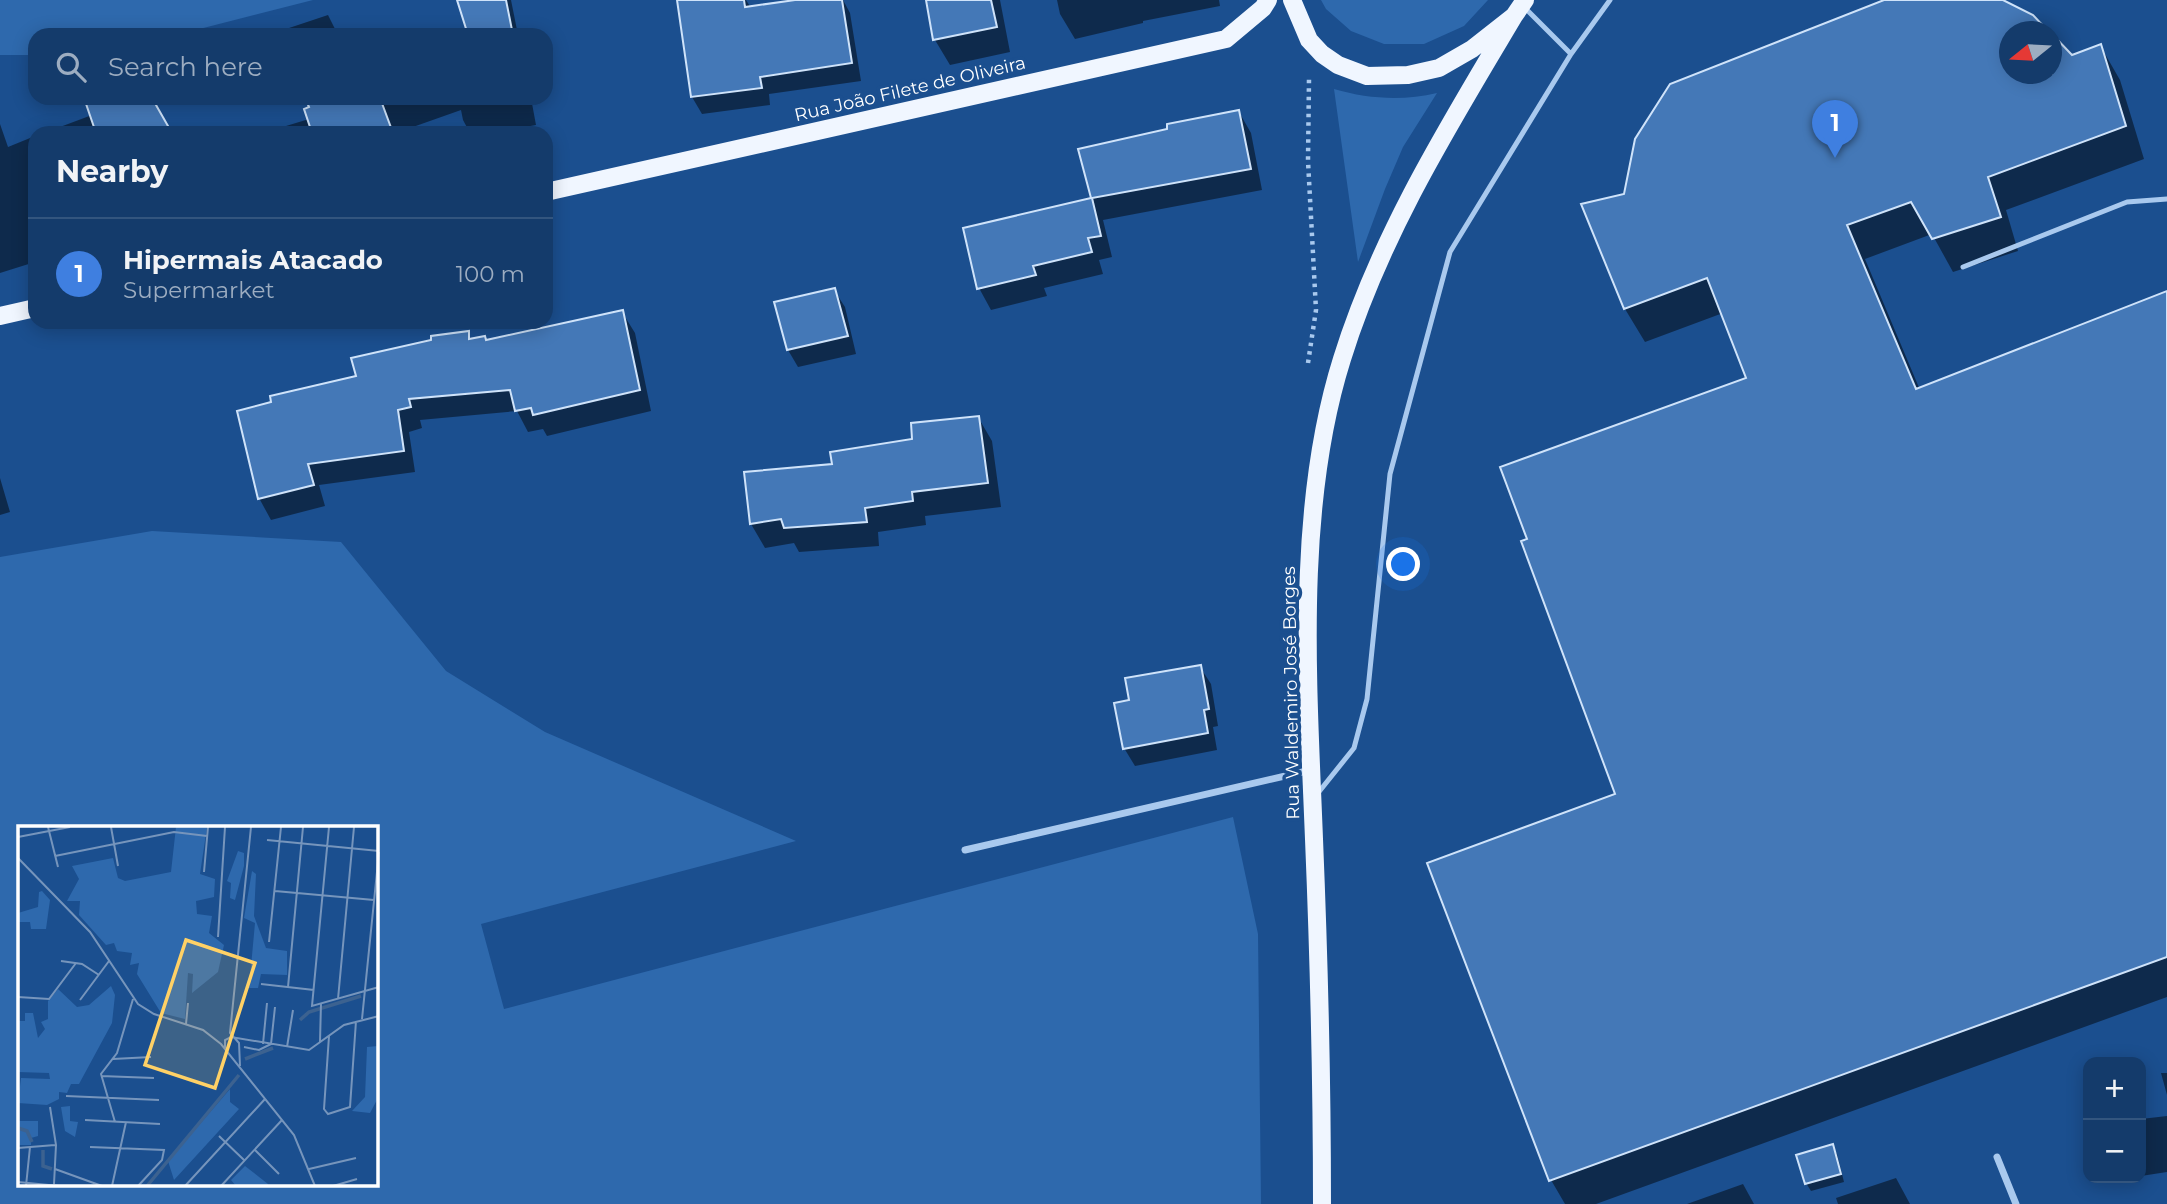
<!DOCTYPE html>
<html lang="en">
<head>
<meta charset="utf-8">
<style>
  body { margin:0; font-family:Montserrat,sans-serif; background:#1d4271; color:#f1f3f6 }
  .controls { position:absolute; right:21px; bottom:21px; display:grid; overflow:hidden; border-radius:14px; box-shadow:0 4px 18px #0003 }
  .controls button { width:63px; height:63px; display:grid; place-items:center; padding:0; border:0; border-bottom:2px solid #33557e; background:#143b6b; color:#f1f3f6; font:35px sans-serif }
  .compass { position:absolute; left:1999px; top:21px; width:63px; height:63px; border-radius:50%; background:#143b6b; box-shadow:0 4px 18px #0003; rotate:252deg }
  .you { position:absolute; left:1404px; top:565px; width:24px; height:24px; margin:-18px; border:5px solid #fff; border-radius:50%; background:#1a73e8; box-shadow:0 0 0 10px #1a73e833 }
  .badge { display:grid; place-items:center; width:46px; height:46px; border-radius:50%; background:#ea580c; color:#fff; font-size:23px; font-weight:700 }
  .pin { position:absolute; translate:-50% -58px; filter:drop-shadow(0 2px 4px #0008) }
  .pin::after { content:''; position:absolute; top:37px; width:24px; height:21px; background:inherit; clip-path:polygon(0 0,100% 0,50% 100%) }
  .list { margin:0; padding:0; list-style:none }
  h2 { display:flex; justify-content:space-between; align-items:center; height:91px; margin:0; padding:0 28px; font-size:30px }
  h2 small { font-size:23px; font-weight:400; color:#9dadc1 }
  .list li { display:grid; grid-template-columns:46px 1fr auto; gap:21px; align-items:center; box-sizing:border-box; height:112px; padding:0 28px; border-top:2px solid #33557e }
  .list b { display:block; font-size:26px; white-space:nowrap }
  .list p { margin:0; font-size:23px; white-space:nowrap; color:#9dadc1 }
  .list em { font-size:23px; font-style:normal; color:#9dadc1 }
  .icon { flex:none; width:38px; height:38px; fill:none; stroke:currentColor; stroke-width:2; stroke-linecap:round; stroke-linejoin:round }
  .map { position:relative; flex:none; width:2167px; height:1204px; overflow:hidden }
  .search { position:absolute; background:#143b6b; box-shadow:0 4px 18px #0003; left:28px; top:28px; width:525px; height:77px; display:flex; align-items:center; gap:18px; box-sizing:border-box; padding:0 24px; border-radius:21px; color:#9dadc1; font-size:26px }
  .panel { position:absolute; background:#143b6b; box-shadow:0 4px 18px #0003; left:28px; top:126px; width:525px; height:203px; border-radius:21px }
  .map>svg:first-child { display:block }
  .green { fill:#2e69ad; fill-rule:evenodd }
  .shadow { fill:#0007 }
  .building { fill:#4478b7; stroke:#cfe3fa; stroke-width:2 }
  .lines { fill:none; stroke-linecap:round; stroke-linejoin:round }
  .path { stroke:#a9c9ee; stroke-width:4.5; stroke-dasharray:3.5 5; stroke-linecap:butt }
  .service { stroke:#a9c9ee; stroke-width:5 }
  .minor { stroke:#a9c9ee; stroke-width:7 }
  .primary { stroke:#f0f6ff; stroke-width:18 }
  .labels { text-anchor:middle; dominant-baseline:central; stroke-width:7; stroke-linejoin:round; paint-order:stroke }
  .street-label { font-size:18px; fill:#fff; stroke:#1b4f8f }
  .inset-river { fill:none; stroke:#3c6290; stroke-width:3.5 }
  .inset-road { fill:none; stroke:#7695bc; stroke-width:2 }
  .view { fill:#ffd166; fill-opacity:0.15; stroke:#ffd166; stroke-width:3.5 }
  .inset-edge { fill:none; stroke:#fff; stroke-width:3.5 }
</style>
</head>
<body>
<div class="map">
<svg width="2167" height="1204" viewBox="0 0 2167 1204">
  <rect width="100%" height="100%" fill="#1b4f8f"/>
  <path class="green" d="M 0,0 L 313,0 L 176,35 L 35,35 L 35,55 L 0,55 Z
    M 1321,0 L 1488,0 L 1464,26 L 1424,44 L 1384,44 L 1351,31 L 1326,9 Z
    M 1334,89 C 1368,99 1403,101 1437,93 L 1403,147 L 1385,189 L 1358,262 Z
    M 152,531 L 341,542 L 446,671 L 545,732 L 796,841 L 481,924 L 504,1009 L 1233,817 L 1258,934 L 1261,1204 L 0,1204 L 0,557 ZM 19,828 L 376,828 L 376,1185 L 19,1185 Z"/>
  <path class="shadow" d="M 459,0 L 511,0 L 518,35 L 470,35 Z
    M 683,0 L 746,0 L 751,8 L 807,0 L 843,0 L 850,13 L 861,81 L 769,94 L 770,105 L 702,114 L 692,97 Z
    M 927,0 L 1000,0 L 1010,52 L 950,65 L 935,40 Z
    M 1057,0 L 1219,0 L 1220,6 L 1143,21 L 1143,23 L 1075,39 L 1060,14 Z
    M 1889,0 L 1999,0 L 2010,32 L 2010,74 L 2052,74 L 2052,37 L 2071,57 L 2101,47 L 2120,80 L 2144,159 L 2006,210 L 2018,251 L 1953,272 L 1932,234 L 1865,259 L 1920,390 L 2167,293 L 2167,997 L 1596,1204 L 1565,1204 L 1551,1180 L 1617,795 L 1748,379 L 1723,313 L 1645,342 L 1625,309 L 1584,205 L 1625,196 Z
    M 328,15 L 338,35 L 288,35 L 286,29 Z
    M 86,98 L 151,98 L 170,133 L 44,133 L 92,115 Z
    M 307,98 L 531,98 L 536,125 L 492,133 L 470,133 L 463,120 L 461,110 L 396,133 L 263,133 L 309,119 L 311,108 Z
    M 1239,112 L 1251,133 L 1262,190 L 1103,220 L 1112,257 L 1099,260 L 1103,274 L 1044,288 L 1047,296 L 991,310 L 979,288 L 965,229 L 1093,200 L 1080,150 L 1169,130 Z
    M 0,124 L 8,147 L 35,136 L 35,262 L 0,273 Z
    M 834,290 L 845,307 L 856,354 L 798,367 L 788,350 Z
    M 622,312 L 635,333 L 651,411 L 547,436 L 543,429 L 528,432 L 517,411 L 420,420 L 422,428 L 409,432 L 415,472 L 319,485 L 325,506 L 271,520 L 259,498 L 358,377 L 468,333 L 472,341 L 486,342 Z
    M 978,417 L 992,441 L 1001,507 L 925,516 L 926,525 L 878,532 L 879,546 L 799,552 L 794,543 L 765,548 L 751,524 L 834,465 L 914,440 Z
    M 0,478 L 10,512 L 0,515 Z
    M 1200,667 L 1211,684 L 1218,726 L 1213,727 L 1217,750 L 1135,766 L 1124,748 L 1131,701 Z
    M 2161,1073 L 2167,1073 L 2167,1095 Z
    M 2167,1116 L 2167,1172 L 2141,1176 L 2141,1119 Z
    M 1832,1146 L 1837,1154 L 1844,1182 L 1811,1191 L 1806,1183 Z
    M 1896,1178 L 1910,1204 L 1838,1204 L 1836,1198 Z
    M 1743,1184 L 1754,1204 L 1687,1204 Z"/>
  <path class="building" d="M 457,0 L 506,0 L 513,35 L 468,35 Z
    M 677,0 L 744,0 L 745,7 L 795,0 L 842,0 L 852,63 L 760,77 L 762,88 L 691,97 Z
    M 926,0 L 991,0 L 997,27 L 933,40 Z
    M 1884,0 L 2003,0 L 2033,15 L 2049,32 L 2010,32 L 2010,74 L 2052,74 L 2052,34 L 2072,55 L 2101,44 L 2126,126 L 1988,177 L 2001,217 L 1932,239 L 1911,202 L 1847,225 L 1916,389 L 2167,291 L 2167,957 L 1549,1181 L 1427,863 L 1615,794 L 1521,541 L 1527,539 L 1500,467 L 1746,378 L 1707,278 L 1624,309 L 1581,204 L 1624,194 L 1635,139 L 1670,84 Z
    M 84,98 L 152,98 L 172,133 L 96,133 Z
    M 305,98 L 380,98 L 393,133 L 312,133 L 304,109 L 309,107 Z
    M 1239,110 L 1251,169 L 1092,198 L 1101,236 L 1088,238 L 1092,252 L 1033,266 L 1036,275 L 977,289 L 963,228 L 1091,198 L 1078,149 L 1167,129 L 1167,124 Z
    M 835,288 L 848,336 L 787,350 L 774,302 Z
    M 623,310 L 640,390 L 533,415 L 531,408 L 515,411 L 510,390 L 409,399 L 411,407 L 398,410 L 404,451 L 308,464 L 314,485 L 258,499 L 237,411 L 271,402 L 270,396 L 356,376 L 351,358 L 431,340 L 431,336 L 469,331 L 469,339 L 485,336 L 486,340 Z
    M 979,416 L 988,483 L 912,492 L 913,501 L 865,508 L 867,522 L 784,528 L 781,519 L 750,524 L 744,472 L 832,464 L 830,452 L 912,439 L 911,423 Z
    M 1201,665 L 1209,709 L 1204,710 L 1208,733 L 1123,749 L 1114,703 L 1129,700 L 1125,678 Z
    M 1833,1144 L 1841,1174 L 1805,1184 L 1796,1155 Z"/>
  <g class="lines">
    <path class="path" d="M 1308,363 L 1316,310 L 1308,161 L 1309,79"/>
    <path class="service" d="M 1524,7 L 1571,54
      M 1963,267 L 2127,202 L 2167,199
      M 1318,793 L 1354,748 L 1367,699 L 1390,474 L 1450,252 L 1571,54 L 1610,0"/>
    <path class="minor" d="M 965,850 L 1311,770
      M 1997,1157 L 2016,1204"/>
    <path class="primary" d="M 1292,0 L 1309,40 L 1322,54 L 1338,65 L 1367,76 L 1408,75 L 1439,68 L 1472,49 L 1514,16 L 1525,0
      M 546,192 L 1226,39 L 1263,8 L 1268,0
      M 0,316 L 35,308
      M 1322,1204 C 1322,1082 1319,960 1314,839 C 1308,684 1295,508 1342,359 C 1380,236 1449,125 1514,16"/>
  </g>
  <g class="labels">
    <g class="street-label">
      <text transform="translate(910 89) rotate(-13)">Rua João Filete de Oliveira</text>
      <text transform="translate(1291 693) rotate(-91)">Rua Waldemiro José Borges</text>
    </g>
  </g>
  <g transform="translate(18 826)">
    <rect width="360" height="360" fill="#1b4f8f"/>
    <path d="M 158,1 L 189,1 L 182,48 L 197,53 L 196,71 L 178,75 L 179,88 L 194,90 L 191,107 L 206,119 L 200,146 L 174,167 L 175,148 L 170,147 L 167,193 L 143,187 L 119,148 L 121,137 L 112,139 L 114,127 L 99,125 L 96,117 L 88,119 L 61,89 L 62,75 L 49,75 L 61,53 L 54,40 L 95,32 L 100,52 L 107,55 L 153,46 ZM 220,25 L 226,27 L 226,40 L 217,74 L 212,72 L 213,57 L 209,55 ZM 234,45 L 238,48 L 236,90 L 248,122 L 269,125 L 269,149 L 243,148 L 240,162 L 231,162 L 237,97 L 226,92 ZM 24,65 L 32,74 L 28,103 L 13,103 L 12,96 L 0,96 L 0,87 L 20,81 L 21,66 ZM 93,160 L 97,169 L 94,197 L 61,258 L 53,258 L 49,267 L 41,266 L 41,273 L 29,279 L 0,277 L 3,252 L 32,253 L 31,247 L 0,246 L 0,195 L 7,195 L 7,187 L 15,187 L 20,212 L 27,203 L 23,196 L 30,193 L 30,175 L 40,163 L 59,181 L 71,179 ZM 360,220 L 360,272 L 352,287 L 334,285 L 347,271 L 349,221 ZM 212,263 L 212,276 L 221,283 L 156,354 L 150,335 ZM 52,280 L 52,295 L 60,296 L 57,311 L 47,305 L 43,281 ZM 0,295 L 20,295 L 20,310 L 13,312 L 13,319 L 0,319 ZM 227,340 L 250,358 L 251,360 L 218,360 L 213,354 Z" fill="#2e69ad"/>
    <path class="inset-river" d="M 282,194 L 291,186 L 343,170M 227,233 L 255,222M 0,302 L 9,305 L 14,316M 25,324 L 25,340 L 34,343M 129,360 L 221,249"/>
    <path class="inset-road" d="M 30,1 L 40,41M 93,1 L 100,40M 311,1 L 294,180 L 361,161M 0,11 L 52,1M 249,14 L 361,25M 37,30 L 156,6 L 189,10M 0,32 L 72,106 L 120,178 L 136,188 L 185,204 L 203,218 L 276,309 L 297,360M 186,46 L 190,1M 257,65 L 356,74M 200,111 L 207,1M 251,116 L 263,1M 43,135 L 64,138 L 81,149M 243,158 L 296,164M 270,161 L 285,1M 0,171 L 31,173 L 58,137M 320,173 L 336,1M 62,174 L 91,135M 344,193 L 361,26M 168,198 L 170,177M 311,210 L 306,283 L 310,288 L 332,281 L 338,195M 302,216 L 303,177M 245,218 L 249,177M 226,221 L 241,224 L 253,218 L 257,181M 269,221 L 275,184M 207,222 L 207,214 L 213,211 L 291,224 L 326,199 L 361,190M 95,233 L 133,231M 222,240 L 221,217 L 212,207 L 233,1M 83,250 L 136,252M 48,270 L 141,274M 32,281 L 38,319 L 36,358M 67,294 L 142,298M 97,296 L 83,248 L 99,227 L 115,173M 201,310 L 226,334M 72,321 L 146,324 L 144,334 L 120,360M 0,322 L 37,319M 236,323 L 261,348M 37,343 L 84,360M 291,343 L 338,332M 0,356 L 41,360M 8,360 L 12,321M 94,360 L 108,296M 167,360 L 247,273M 203,360 L 264,294M 315,360 L 339,353"/>
    <path class="view" d="M 168,114 L 237,137 L 197,262 L 127,239 Z"/>
    <rect width="360" height="360" class="inset-edge"/>
  </g>
</svg>
<div class="controls">
<button>+</button>
<button>−</button>
</div>
<svg class="compass" viewBox="-18 -18 36 36"><path d="M0-13l5 13h-10z" fill="#e53935"/><path d="M0 13l5-13h-10z" fill="#9dadc1"/></svg>
<div class="you"></div>
<div class="pin badge" style="left:1835px;top:158px;background:#3f7fe0">1</div>
<div class="search"><svg class="icon" aria-label="search" viewBox="0 0 24 24"><circle cx="10" cy="10" r="6"/><path d="M15 15l6 6"/></svg>Search here</div>
<section class="panel">
<h2>Nearby<small></small></h2>
<ul class="list">
<li><span class="badge" style="background:#3f7fe0">1</span><div><b>Hipermais Atacado</b><p>Supermarket</p></div><em>100 m</em></li>
</ul>
</section>
</div>
</body>
</html>
